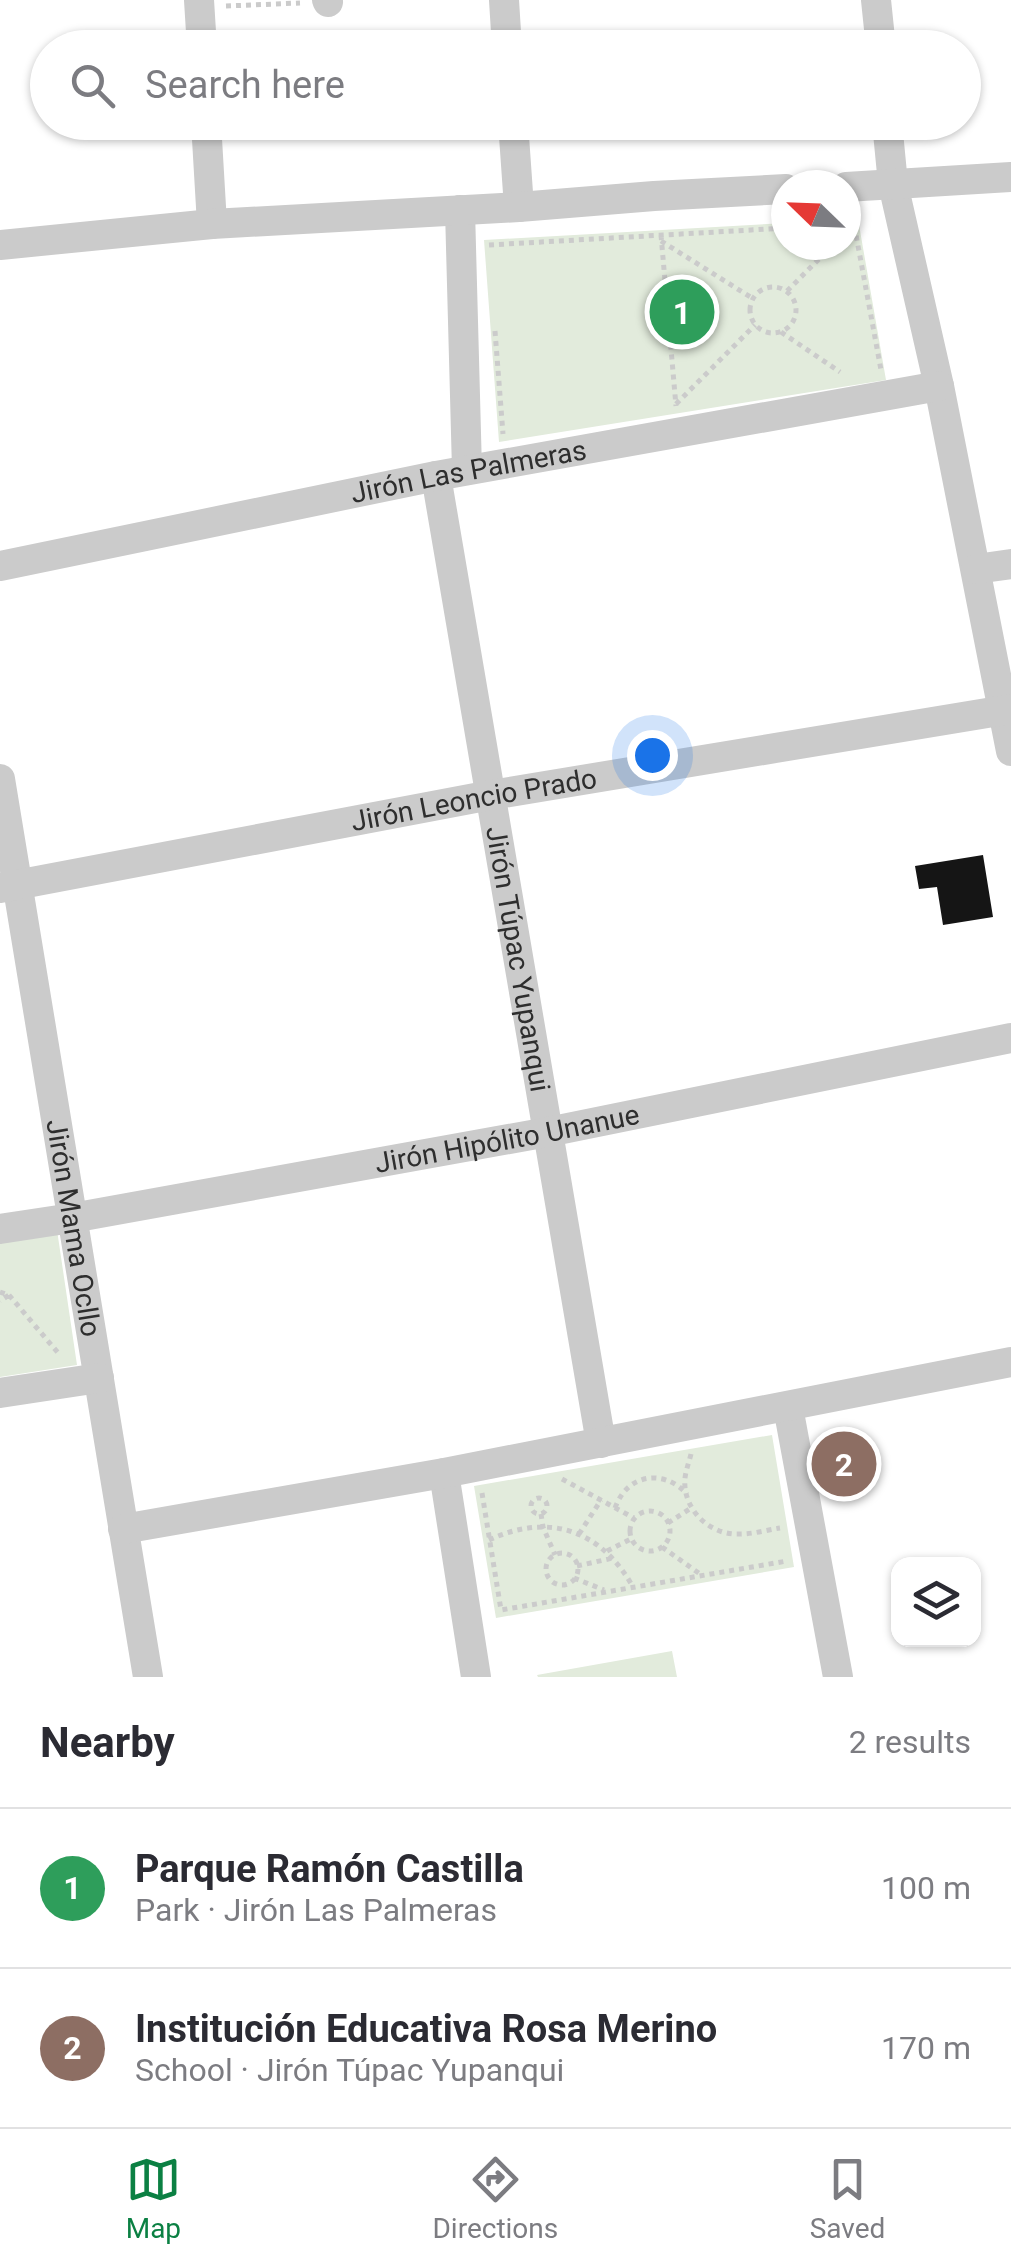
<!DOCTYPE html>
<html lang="en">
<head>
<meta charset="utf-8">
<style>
  body { margin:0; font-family:Roboto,sans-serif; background:#f7f7f7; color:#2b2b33 }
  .controls { position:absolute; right:30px; bottom:30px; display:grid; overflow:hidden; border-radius:20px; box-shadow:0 2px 8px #0004 }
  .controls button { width:90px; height:90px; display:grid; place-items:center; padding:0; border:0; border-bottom:2px solid #e1e1e2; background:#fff; color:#2b2b33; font:50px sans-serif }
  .compass { position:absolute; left:771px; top:170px; width:90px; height:90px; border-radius:50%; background:#fff; box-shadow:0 2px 8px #0004; rotate:293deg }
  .you { position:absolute; left:652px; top:755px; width:35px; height:35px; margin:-25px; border:8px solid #fff; border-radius:50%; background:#1a73e8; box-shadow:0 0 0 15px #1a73e833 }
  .badge { display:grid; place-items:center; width:65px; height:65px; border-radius:50%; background:#0b8043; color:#fff; font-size:32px; font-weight:700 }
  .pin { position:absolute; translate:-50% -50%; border:5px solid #fff; box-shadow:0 2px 10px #0006 }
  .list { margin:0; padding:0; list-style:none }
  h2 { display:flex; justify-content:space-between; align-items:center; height:130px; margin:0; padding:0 40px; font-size:42px }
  h2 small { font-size:32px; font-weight:400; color:#7c7c81 }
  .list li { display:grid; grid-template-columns:65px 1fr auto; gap:30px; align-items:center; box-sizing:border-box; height:160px; padding:0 40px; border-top:2px solid #e1e1e2 }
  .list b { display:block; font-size:38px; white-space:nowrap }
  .list p { margin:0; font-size:32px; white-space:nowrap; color:#7c7c81 }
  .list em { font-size:32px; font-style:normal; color:#7c7c81 }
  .icon { flex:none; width:55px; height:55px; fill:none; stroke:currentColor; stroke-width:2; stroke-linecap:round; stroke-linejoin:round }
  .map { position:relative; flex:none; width:1011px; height:1677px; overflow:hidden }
  .search { position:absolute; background:#fff; box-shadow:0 2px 8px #0004; left:30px; right:30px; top:30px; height:110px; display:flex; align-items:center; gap:25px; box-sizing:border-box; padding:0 35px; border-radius:55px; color:#7c7c81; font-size:38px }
  .sheet { height:450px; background:#fff }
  nav { display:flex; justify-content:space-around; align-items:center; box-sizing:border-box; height:140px; border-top:2px solid #e1e1e2; background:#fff; font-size:28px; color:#7c7c81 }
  nav a { display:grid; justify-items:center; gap:5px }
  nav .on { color:#0b8043 }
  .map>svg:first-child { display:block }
  .green { fill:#e2ebdc }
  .building { fill:#151515 }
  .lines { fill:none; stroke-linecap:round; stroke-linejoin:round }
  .path { stroke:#cbcbcb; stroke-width:5; stroke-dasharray:5 5; stroke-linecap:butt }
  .minor { stroke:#cbcbcb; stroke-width:30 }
  .labels { text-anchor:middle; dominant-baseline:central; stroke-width:10; stroke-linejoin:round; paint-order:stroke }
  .street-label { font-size:28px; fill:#2e2e2e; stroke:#fff }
</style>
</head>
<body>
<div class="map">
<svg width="1011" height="1677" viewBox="0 0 1011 1677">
  <rect width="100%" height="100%" fill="#fff"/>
  <path class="green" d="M 858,219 L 886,380 L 499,442 L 484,240 L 786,223 L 786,245 L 846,245 L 846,220 Z
    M 57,1230 L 77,1365 L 0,1377 L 0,1239 Z
    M 772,1435 L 794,1567 L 496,1618 L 474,1486 Z
    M 672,1651 L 677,1677 L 538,1677 L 537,1675 Z"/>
  <path class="building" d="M 983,855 L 993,917 L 943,925 L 937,887 L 919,889 L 915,866 Z"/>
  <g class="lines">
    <path class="path" d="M 226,6 L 300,3
      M 846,224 L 854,224 L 881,370
      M 661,235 L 676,406
      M 661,241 L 752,298
      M 489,245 L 786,228
      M750 310a23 23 0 1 1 46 0a23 23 0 1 1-46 0Z
      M 787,291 L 833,245
      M 495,331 L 503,434
      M 781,332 L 840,372
      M 676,404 L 755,325
      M 0,1292 L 9,1295 L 0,1301
      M 9,1295 L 59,1354
      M 691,1454 C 689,1462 686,1470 685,1478 C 682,1509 710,1536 740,1534 C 753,1534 767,1530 780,1528
      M 562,1479 L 634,1518
      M 482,1493 L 501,1610 L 787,1561
      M531 1506a8 8 0 1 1 16 0a8 8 0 1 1-16 0Z
      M 615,1508 C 627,1474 663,1468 687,1494
      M630 1531a20 20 0 1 1 40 0a20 20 0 1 1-40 0Z
      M 541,1514 L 543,1527 L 555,1555
      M 668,1523 L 691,1508
      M 579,1534 L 601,1500
      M 489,1540 C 549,1512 601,1530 633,1587
      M 662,1547 L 700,1574
      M 607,1551 L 631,1539
      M546 1569a16 16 0 1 1 32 0a16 16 0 1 1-32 0Z
      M 577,1566 L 613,1558
      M 574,1578 L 604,1590"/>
    <g class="minor">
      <path d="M 199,0 L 202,48"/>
      <path d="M 327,0 L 328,2"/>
      <path d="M 504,0 L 507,48"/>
      <path d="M 876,0 L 881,48"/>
      <path d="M 206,122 L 212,224"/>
      <path d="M 513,122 L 519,207"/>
      <path d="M 887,122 L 893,184 L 939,386 L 1011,751"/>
      <path d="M 846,187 L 1011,177"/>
      <path d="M 460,210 L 467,470"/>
      <path d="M 0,245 L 212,224 L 519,207 L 654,196 L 786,189"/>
      <path id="s1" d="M 436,476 L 601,1443"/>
      <path id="s2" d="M 0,566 L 436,476 L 939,386"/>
      <path d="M 976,569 L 1011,564"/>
      <path id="s3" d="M 0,779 L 148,1677"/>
      <path id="s4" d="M 0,888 L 491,795 L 1011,709"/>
      <path id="s5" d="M 0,1229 L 72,1218 L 548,1132 L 1011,1038"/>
      <path d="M 0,1393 L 99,1378"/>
      <path d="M 788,1407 L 838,1677"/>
      <path d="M 444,1473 L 476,1677"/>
      <path d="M 123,1529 L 444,1473 L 1011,1362"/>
    </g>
  </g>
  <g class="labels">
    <g class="street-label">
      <text stroke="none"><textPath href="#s2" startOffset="478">Jirón Las Palmeras</textPath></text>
      <text stroke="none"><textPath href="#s4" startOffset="482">Jirón Leoncio Prado</textPath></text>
      <text stroke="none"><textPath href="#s1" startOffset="490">Jirón Túpac Yupanqui</textPath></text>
      <text stroke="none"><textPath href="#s5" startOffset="515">Jirón Hipólito Unanue</textPath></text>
      <text stroke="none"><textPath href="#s3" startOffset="455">Jirón Mama Ocllo</textPath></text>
    </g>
  </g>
</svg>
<div class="controls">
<button><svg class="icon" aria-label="layers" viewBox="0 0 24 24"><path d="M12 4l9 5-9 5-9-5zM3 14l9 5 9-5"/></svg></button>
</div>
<svg class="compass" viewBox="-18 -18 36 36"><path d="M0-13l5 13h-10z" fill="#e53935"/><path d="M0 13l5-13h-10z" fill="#7c7c81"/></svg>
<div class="you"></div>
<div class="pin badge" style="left:682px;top:312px;background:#2e9e5b">1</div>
<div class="pin badge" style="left:844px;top:1464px;background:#8d6e63">2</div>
<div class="search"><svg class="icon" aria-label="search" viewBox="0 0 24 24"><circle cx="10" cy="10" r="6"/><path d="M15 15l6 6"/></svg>Search here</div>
</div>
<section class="sheet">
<h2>Nearby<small>2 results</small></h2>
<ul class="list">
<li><span class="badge" style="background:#2e9e5b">1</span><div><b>Parque Ramón Castilla</b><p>Park · Jirón Las Palmeras</p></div><em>100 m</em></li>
<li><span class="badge" style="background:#8d6e63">2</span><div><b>Institución Educativa Rosa Merino</b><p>School · Jirón Túpac Yupanqui</p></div><em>170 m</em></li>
</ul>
</section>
<nav>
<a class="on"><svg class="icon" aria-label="map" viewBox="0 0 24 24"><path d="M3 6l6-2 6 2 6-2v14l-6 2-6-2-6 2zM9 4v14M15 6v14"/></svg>Map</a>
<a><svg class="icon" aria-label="directions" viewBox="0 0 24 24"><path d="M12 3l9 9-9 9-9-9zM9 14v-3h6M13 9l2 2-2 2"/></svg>Directions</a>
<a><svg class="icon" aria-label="saved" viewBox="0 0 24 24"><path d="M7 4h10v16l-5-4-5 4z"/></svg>Saved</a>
</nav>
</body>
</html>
